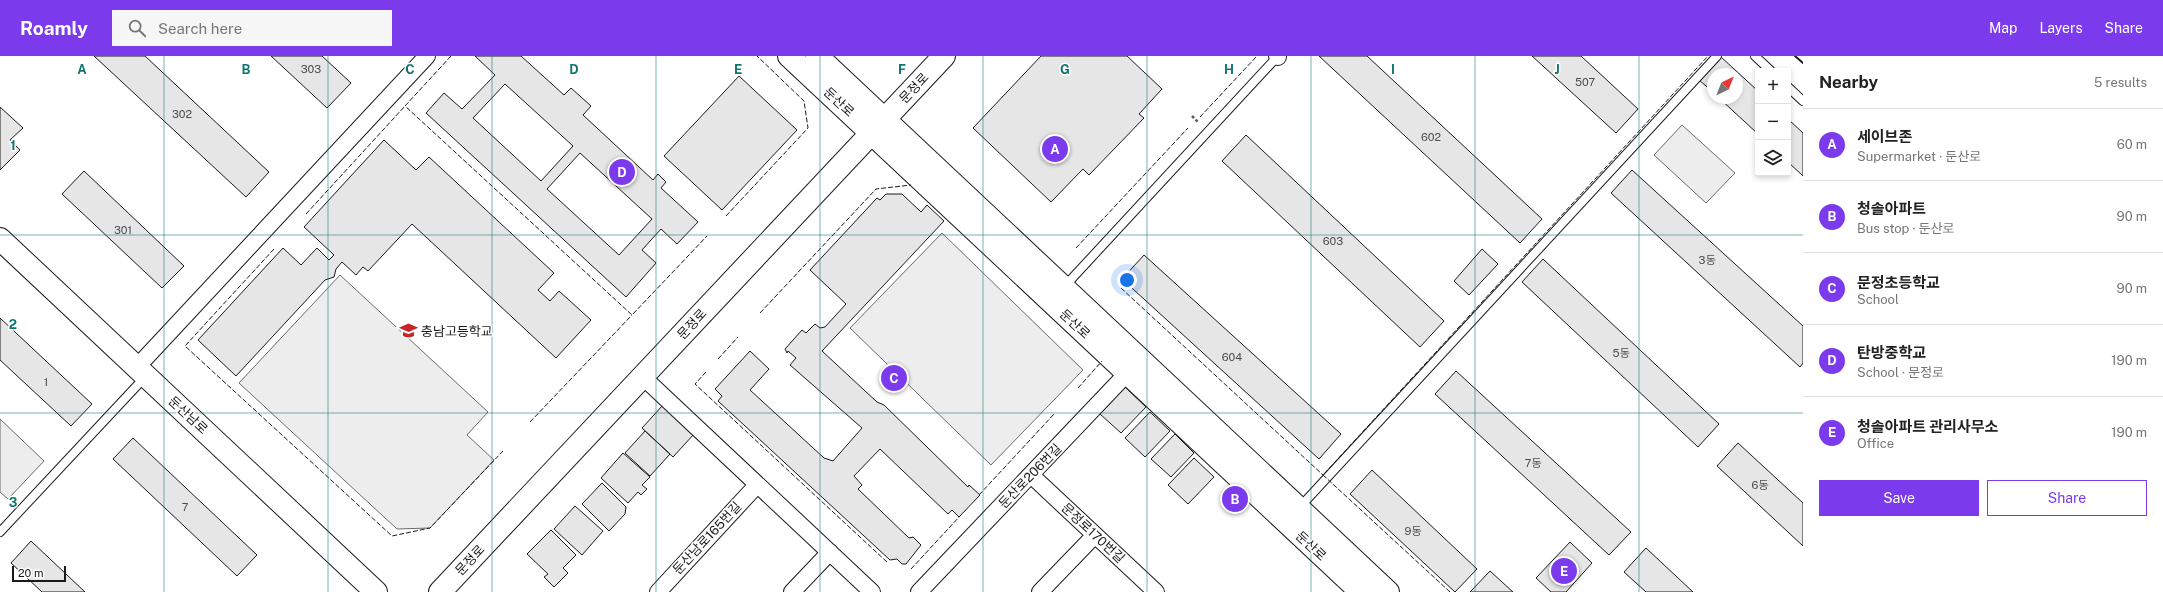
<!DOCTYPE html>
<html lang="en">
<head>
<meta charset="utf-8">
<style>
  body { margin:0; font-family:"Public Sans","Noto Sans KR",sans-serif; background:#f6f6f6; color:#222 }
  .controls { position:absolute; right:12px; top:12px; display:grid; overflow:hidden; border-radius:0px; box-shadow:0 2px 6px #0003 }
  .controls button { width:36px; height:36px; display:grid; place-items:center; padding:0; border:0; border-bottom:1px solid #e0e0e0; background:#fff; color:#222; font:20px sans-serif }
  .compass { position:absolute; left:1707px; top:12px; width:36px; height:36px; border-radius:50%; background:#fff; box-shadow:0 2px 6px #0003; rotate:43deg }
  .scale { position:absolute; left:12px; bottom:10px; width:54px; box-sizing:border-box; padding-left:4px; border:2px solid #1a1a1a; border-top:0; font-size:11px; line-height:14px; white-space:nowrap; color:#1a1a1a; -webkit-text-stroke:3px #fff; paint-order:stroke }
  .you { position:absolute; left:1127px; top:224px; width:14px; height:14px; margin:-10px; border:3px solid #fff; border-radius:50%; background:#1a73e8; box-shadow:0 0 0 6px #1a73e833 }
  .badge { display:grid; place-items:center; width:26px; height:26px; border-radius:50%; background:#7c3aed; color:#fff; font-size:13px; font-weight:700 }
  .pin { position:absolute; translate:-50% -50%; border:2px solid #fff; box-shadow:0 1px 4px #0006 }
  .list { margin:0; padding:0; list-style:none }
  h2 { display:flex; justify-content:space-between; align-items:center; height:52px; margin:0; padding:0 16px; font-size:17px }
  h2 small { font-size:13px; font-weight:400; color:#767676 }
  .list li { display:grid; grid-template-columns:26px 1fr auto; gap:12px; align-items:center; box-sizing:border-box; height:72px; padding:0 16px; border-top:1px solid #e0e0e0 }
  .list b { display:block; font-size:15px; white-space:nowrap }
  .list p { margin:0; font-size:13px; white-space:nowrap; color:#767676 }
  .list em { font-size:13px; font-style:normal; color:#767676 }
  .actions { display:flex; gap:8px; padding:12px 16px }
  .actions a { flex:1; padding:9px 0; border:1px solid #7c3aed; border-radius:0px; text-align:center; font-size:14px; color:#7c3aed }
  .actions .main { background:#7c3aed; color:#fff }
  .icon { flex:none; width:22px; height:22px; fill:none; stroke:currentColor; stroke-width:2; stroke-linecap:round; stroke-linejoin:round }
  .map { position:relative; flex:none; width:1803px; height:536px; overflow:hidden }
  header { display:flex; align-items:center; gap:24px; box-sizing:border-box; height:56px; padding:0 20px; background:#7c3aed; color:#fff }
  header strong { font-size:19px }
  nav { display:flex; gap:22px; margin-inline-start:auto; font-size:14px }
  .search { width:280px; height:36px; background:#f6f6f6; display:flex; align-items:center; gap:10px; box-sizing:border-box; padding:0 14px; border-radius:0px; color:#767676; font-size:15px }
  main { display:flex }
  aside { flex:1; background:#fff }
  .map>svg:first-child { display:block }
  .built { fill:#ededed; stroke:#6a6a6a }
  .building { fill:#e6e6e6; stroke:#1a1a1a; fill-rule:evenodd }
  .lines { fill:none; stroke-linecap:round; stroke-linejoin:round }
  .service-casing { stroke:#1a1a1a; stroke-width:10 }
  .minor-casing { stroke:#1a1a1a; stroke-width:18 }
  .secondary-casing { stroke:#1a1a1a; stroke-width:24 }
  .path { stroke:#5f5f5f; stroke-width:2.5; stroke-dasharray:3 2; stroke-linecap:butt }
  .service { stroke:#fff; stroke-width:8 }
  .minor { stroke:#fff; stroke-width:16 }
  .secondary { stroke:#fff; stroke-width:22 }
  .fence { stroke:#1a1a1a; stroke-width:1; stroke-dasharray:5 2; stroke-linecap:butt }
  .wall { stroke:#1a1a1a; stroke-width:2 }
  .grid { fill:none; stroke:#0f766e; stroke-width:1; stroke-opacity:0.55 }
  .labels { text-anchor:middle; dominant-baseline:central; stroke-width:3; stroke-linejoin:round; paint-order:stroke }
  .number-label { font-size:11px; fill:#4d4d4d }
  .street-label { font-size:13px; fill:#1a1a1a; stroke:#fff }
  .poi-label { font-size:13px; fill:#1a1a1a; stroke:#fff; text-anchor:start }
  .grid-label { font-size:13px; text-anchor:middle; font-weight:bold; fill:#0f766e; stroke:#fff; stroke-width:3; stroke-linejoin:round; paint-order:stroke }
</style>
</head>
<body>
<header>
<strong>Roamly</strong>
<div class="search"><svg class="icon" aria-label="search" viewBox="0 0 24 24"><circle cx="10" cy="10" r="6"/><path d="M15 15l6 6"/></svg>Search here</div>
<nav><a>Map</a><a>Layers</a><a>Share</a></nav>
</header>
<main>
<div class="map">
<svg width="1803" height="536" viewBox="0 0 1803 536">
  <rect width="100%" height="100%" fill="#fff"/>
  <path class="built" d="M 1682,69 L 1735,117 L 1706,147 L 1654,99 Z
    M 942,177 L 1083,314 L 991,409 L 850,272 Z
    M 340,219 L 488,356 L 467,379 L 494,404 L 430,472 L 397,473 L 239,327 Z
    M 0,363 L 44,405 L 8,443 L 0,436 Z"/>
  <path class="building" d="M 94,0 L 145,0 L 269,116 L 246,141 Z
    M 271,0 L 322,0 L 351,27 L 327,52 Z
    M 475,0 L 521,0 L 564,39 L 571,32 L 591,50 L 583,59 L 653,124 L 658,118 L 666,126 L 661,132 L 698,166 L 677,188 L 661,173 L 642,194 L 656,207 L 626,241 L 426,57 L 444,37 L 462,53 L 495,19 ZM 505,28 L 573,90 L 541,125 L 473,62 ZM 580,97 L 652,163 L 619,199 L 547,133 Z
    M 1041,0 L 1127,0 L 1162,33 L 1139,58 L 1144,62 L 1089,119 L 1083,113 L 1051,146 L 973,72 Z
    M 1319,0 L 1367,0 L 1542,163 L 1520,187 Z
    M 1532,0 L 1581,0 L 1638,53 L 1616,77 Z
    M 1721,1 L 1758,35 L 1758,78 L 1719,42 L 1737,42 L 1737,18 L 1713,18 L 1713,36 L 1699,24 Z
    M 739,20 L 797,74 L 722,154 L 664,100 Z
    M 0,51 L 23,72 L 10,84 L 20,94 L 0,114 Z
    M 1788,63 L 1803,77 L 1803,120 L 1788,106 Z
    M 1246,79 L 1444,265 L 1420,291 L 1222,105 Z
    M 384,84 L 416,114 L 429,101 L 554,217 L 538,234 L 550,245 L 559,235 L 591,264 L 556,302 L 412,168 L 368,215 L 363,211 L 356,219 L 342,206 L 336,213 L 334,221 L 325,224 L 236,320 L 198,284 L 283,192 L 301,209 L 317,192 L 329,204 L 334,199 L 304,171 Z
    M 1632,114 L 1803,270 L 1803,307 L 1800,311 L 1611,137 Z
    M 84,115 L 184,210 L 162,232 L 62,138 Z
    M 886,138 L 902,138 L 921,156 L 927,149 L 944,165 L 822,295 L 877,346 L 884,349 L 968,431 L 969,429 L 980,439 L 959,461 L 952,454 L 948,458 L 880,393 L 854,420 L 862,429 L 858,433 L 909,482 L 913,481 L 921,489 L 906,508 L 902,508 L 897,503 L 890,504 L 718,345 L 722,340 L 715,333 L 750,295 L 769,313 L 750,334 L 824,402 L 833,405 L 862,372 L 790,309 L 796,302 L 788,295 L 787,297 L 785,293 L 802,274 L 806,277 L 815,268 L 820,272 L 825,271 L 846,248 L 810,214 L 877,142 L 880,144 Z
    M 1482,193 L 1498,208 L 1469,239 L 1454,225 Z
    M 1144,199 L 1341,378 L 1319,403 L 1122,223 Z
    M 1543,203 L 1719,368 L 1698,391 L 1522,226 Z
    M 0,262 L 92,348 L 71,370 L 0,304 Z
    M 1456,315 L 1631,476 L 1609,499 L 1435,338 Z
    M 1125,331 L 1146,351 L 1121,377 L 1100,358 Z
    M 663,349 L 694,378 L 673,401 L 642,372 Z
    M 1150,356 L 1170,375 L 1145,401 L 1125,382 Z
    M 645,375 L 670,398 L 650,420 L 625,397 Z
    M 1175,378 L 1194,397 L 1171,421 L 1151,403 Z
    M 133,382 L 257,499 L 237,520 L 113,403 Z
    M 1738,387 L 1803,447 L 1803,490 L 1717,410 Z
    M 623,397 L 650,421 L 642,429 L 647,433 L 641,439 L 638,436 L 628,447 L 601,422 Z
    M 1194,402 L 1214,421 L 1188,448 L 1168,429 Z
    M 1372,414 L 1477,513 L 1455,536 L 1350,438 Z
    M 602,427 L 626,451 L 625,458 L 609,475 L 582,448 Z
    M 575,450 L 603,475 L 582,499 L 554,473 Z
    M 551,474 L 576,499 L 563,512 L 568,517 L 554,531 L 544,521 L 548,518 L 527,498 Z
    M 31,485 L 85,536 L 42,536 L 11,507 Z
    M 1570,486 L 1592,507 L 1566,536 L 1551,536 L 1536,522 Z
    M 1646,492 L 1693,536 L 1646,536 L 1624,516 Z
    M 1490,515 L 1513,536 L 1470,536 Z"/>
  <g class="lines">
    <defs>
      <path id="service" d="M 1755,0 L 1771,15
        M 1788,31 L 1803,45
        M 1064,231 L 1278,0
        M 1299,452 L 1717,0
        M 0,476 L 146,320"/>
      <path id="minor" d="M 1277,0 L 1278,1
        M 137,311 L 427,0
        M 643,321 L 872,536
        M 1031,419 L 1156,536
        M 658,536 L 757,429
        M 792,536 L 830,496
        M 919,536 L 1135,309
        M 1040,536 L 1095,479"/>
      <path id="secondary" d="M 789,0 L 1361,536
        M 817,0 L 1388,536
        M 0,183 L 376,536
        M 440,536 L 944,0"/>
    </defs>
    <use href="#service" class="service-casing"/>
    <use href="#minor" class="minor-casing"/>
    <use href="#secondary" class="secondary-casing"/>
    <path class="path" d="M 1192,60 L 1199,67"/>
    <use href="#service" class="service"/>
    <use href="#minor" class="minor"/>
    <use href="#secondary" class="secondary"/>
    <path class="fence" d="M 451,0 L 405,50 L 632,259 L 707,180
      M 1200,61 L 1257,0
      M 306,158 L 405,50
      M 726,160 L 808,72 L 804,45 L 757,0
      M 1076,192 L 1188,72
      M 274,193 L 185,290 L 392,480 L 430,472 L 503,395
      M 1121,232 L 1323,419
      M 760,257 L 876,133 L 911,129
      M 718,303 L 738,281
      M 706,316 L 695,328 L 888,507
      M 1078,332 L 1102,305
      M 530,366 L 632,259
      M 979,439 L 1055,357
      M 911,513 L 960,460
      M 1450,536 L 1323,419 L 1708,0"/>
    <path class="wall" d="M 1795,0 L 1803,7"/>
  </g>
  <path class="grid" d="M 164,0 L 164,536M 328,0 L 328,536M 492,0 L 492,536M 656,0 L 656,536M 820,0 L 820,536M 983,0 L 983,536M 1147,0 L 1147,536M 1311,0 L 1311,536M 1475,0 L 1475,536M 1639,0 L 1639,536M 0,179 L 1803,179M 0,357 L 1803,357"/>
  <defs>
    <symbol id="school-bare" viewBox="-9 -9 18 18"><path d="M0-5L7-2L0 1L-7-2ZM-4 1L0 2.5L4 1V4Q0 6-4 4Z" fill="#c62828" stroke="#fff" stroke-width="2.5" paint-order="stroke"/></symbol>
  </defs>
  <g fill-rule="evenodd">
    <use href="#school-bare" x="396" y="262" width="25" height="25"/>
  </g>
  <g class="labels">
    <g class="number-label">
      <text x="311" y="13">303</text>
      <text x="1585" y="26">507</text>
      <text x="182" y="58">302</text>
      <text x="1431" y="81">602</text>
      <text x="123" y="174">301</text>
      <text x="1333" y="185">603</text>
      <text x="1707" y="204">3동</text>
      <text x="1621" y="297">5동</text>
      <text x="1232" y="301">604</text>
      <text x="46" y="326">1</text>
      <text x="1533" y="407">7동</text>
      <text x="1760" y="429">6동</text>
      <text x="185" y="451">7</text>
      <text x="1413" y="475">9동</text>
    </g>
    <g class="street-label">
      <text transform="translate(914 32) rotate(-47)">문정로</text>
      <text transform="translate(839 46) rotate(43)">둔산로</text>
      <text transform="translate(692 268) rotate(-47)">문정로</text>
      <text transform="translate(1075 268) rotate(43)">둔산로</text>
      <text transform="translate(188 359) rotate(43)">둔산남로</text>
      <text transform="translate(1030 420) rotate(-46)">둔산로206번길</text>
      <text transform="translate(1093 477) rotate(43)">문정로170번길</text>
      <text transform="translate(707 482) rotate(-47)">둔산남로165번길</text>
      <text transform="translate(1311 490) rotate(43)">둔산로</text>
      <text transform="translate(470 504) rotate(-47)">문정로</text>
    </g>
    <g class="poi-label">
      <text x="421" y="275">충남고등학교</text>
    </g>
  </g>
  <g class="grid-label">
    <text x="82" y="18">A</text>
    <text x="246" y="18">B</text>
    <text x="410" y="18">C</text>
    <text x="574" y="18">D</text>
    <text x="738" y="18">E</text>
    <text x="902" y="18">F</text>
    <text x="1065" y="18">G</text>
    <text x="1229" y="18">H</text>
    <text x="1393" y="18">I</text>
    <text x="1557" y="18">J</text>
    <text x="13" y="94">1</text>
    <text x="13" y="273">2</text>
    <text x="13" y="451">3</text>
  </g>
</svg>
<div class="controls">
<button>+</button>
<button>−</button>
<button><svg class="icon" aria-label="layers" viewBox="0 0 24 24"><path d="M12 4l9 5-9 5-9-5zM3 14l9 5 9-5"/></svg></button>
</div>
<svg class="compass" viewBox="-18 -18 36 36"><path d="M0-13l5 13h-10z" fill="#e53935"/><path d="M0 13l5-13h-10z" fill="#767676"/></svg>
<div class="scale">20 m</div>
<div class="you"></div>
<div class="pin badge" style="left:1055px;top:93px">A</div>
<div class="pin badge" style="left:1235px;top:443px">B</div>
<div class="pin badge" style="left:894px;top:322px">C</div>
<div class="pin badge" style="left:622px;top:116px">D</div>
<div class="pin badge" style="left:1564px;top:515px">E</div>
</div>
<aside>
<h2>Nearby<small>5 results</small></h2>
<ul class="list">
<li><span class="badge">A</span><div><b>세이브존</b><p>Supermarket · 둔산로</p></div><em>60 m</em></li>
<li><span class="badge">B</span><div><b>청솔아파트</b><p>Bus stop · 둔산로</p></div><em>90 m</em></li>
<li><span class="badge">C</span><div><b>문정초등학교</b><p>School</p></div><em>90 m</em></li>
<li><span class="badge">D</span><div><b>탄방중학교</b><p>School · 문정로</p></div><em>190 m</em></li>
<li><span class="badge">E</span><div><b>청솔아파트 관리사무소</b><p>Office</p></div><em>190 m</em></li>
</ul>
<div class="actions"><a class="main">Save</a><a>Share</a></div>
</aside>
</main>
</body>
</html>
